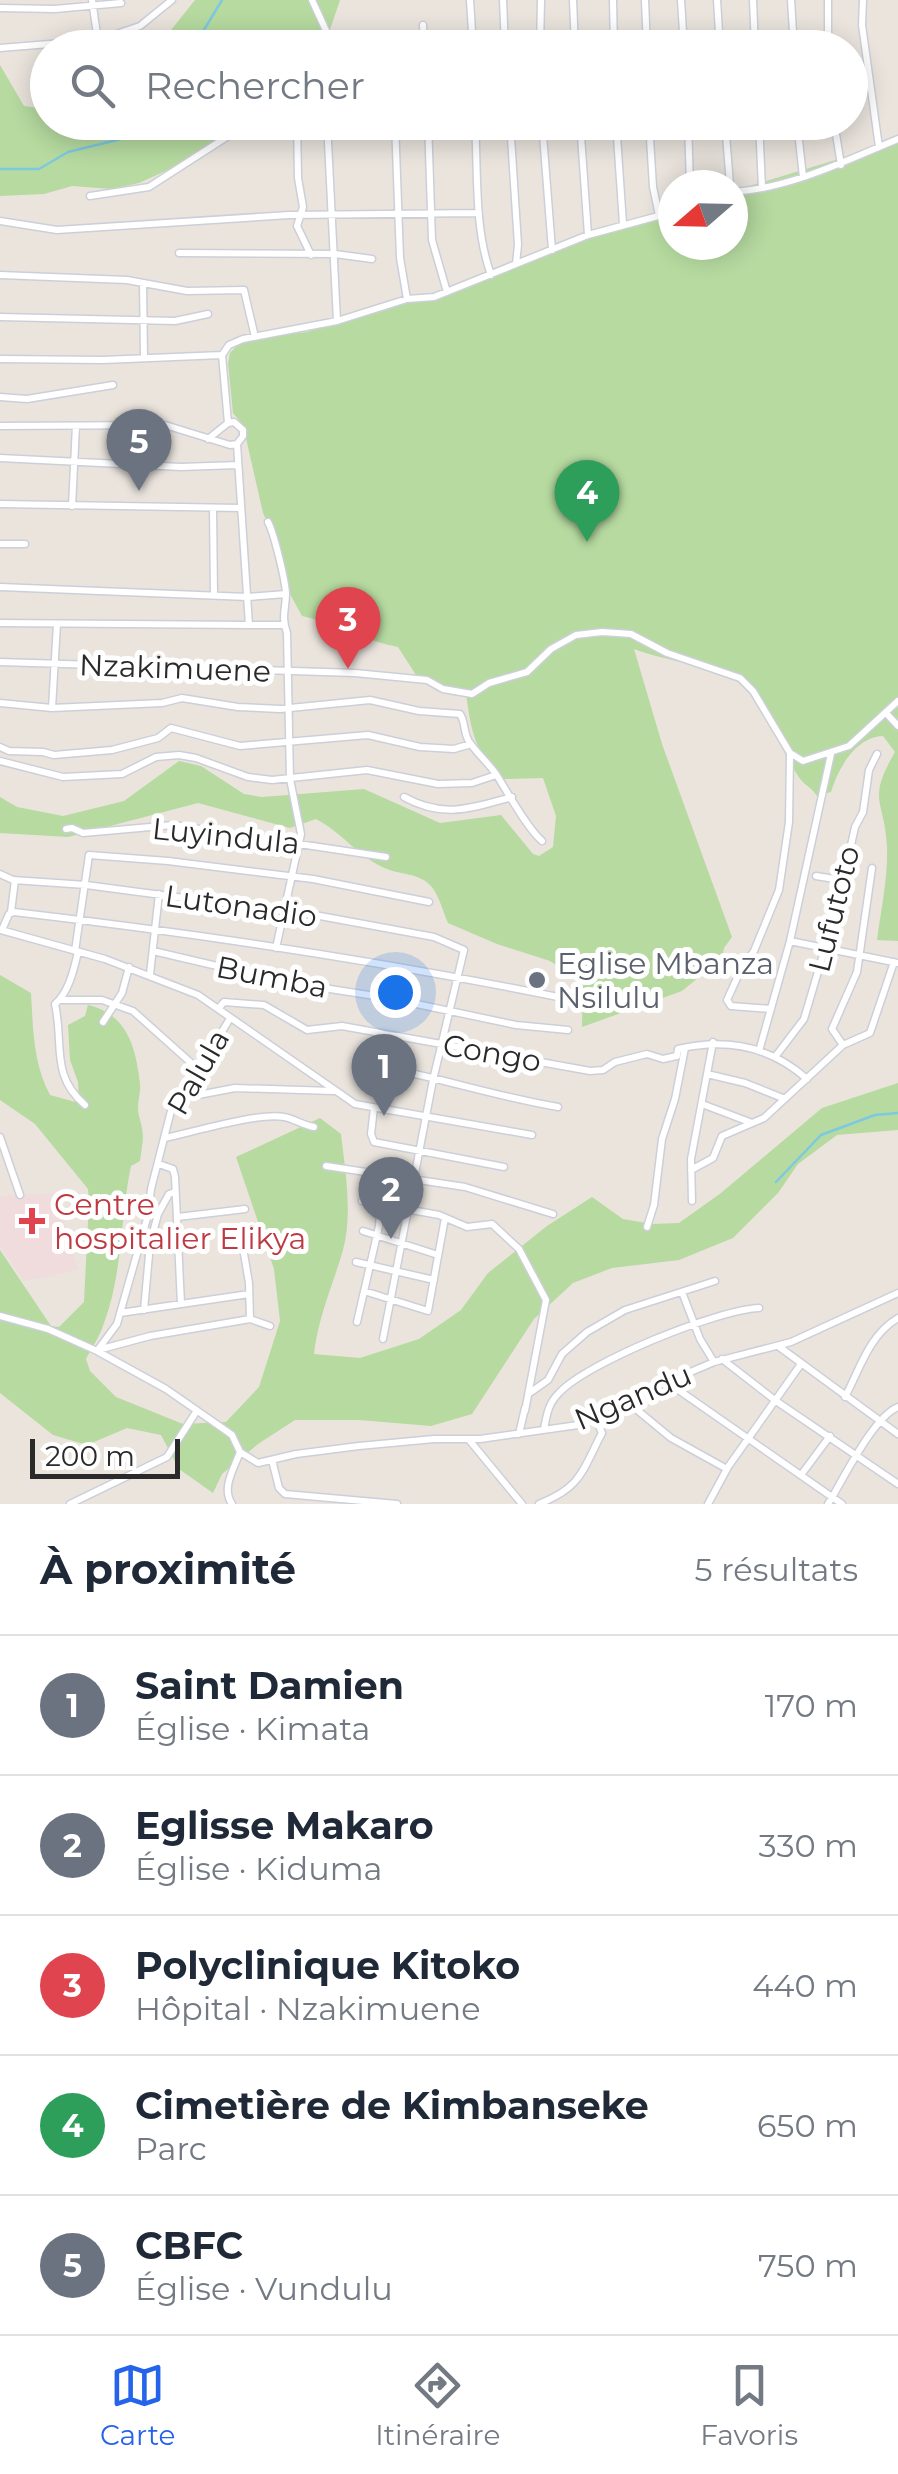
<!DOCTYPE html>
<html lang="fr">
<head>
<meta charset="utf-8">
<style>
  body { margin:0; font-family:Montserrat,sans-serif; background:#f2f2f3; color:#1f2937 }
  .compass { position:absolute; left:658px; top:170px; width:90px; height:90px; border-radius:50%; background:#fff; box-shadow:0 5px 25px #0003; rotate:250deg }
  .scale { position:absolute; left:30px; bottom:25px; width:150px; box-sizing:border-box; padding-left:10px; border:5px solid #2a2a2a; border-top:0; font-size:28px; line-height:35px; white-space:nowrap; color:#2a2a2a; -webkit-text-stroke:8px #fff; paint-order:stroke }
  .you { position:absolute; left:395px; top:992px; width:35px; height:35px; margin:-25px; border:8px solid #fff; border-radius:50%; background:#1a73e8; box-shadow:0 0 0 15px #1a73e833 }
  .badge { display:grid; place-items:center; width:65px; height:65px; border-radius:50%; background:#2563eb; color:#fff; font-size:32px; font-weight:700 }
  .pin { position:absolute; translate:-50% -82px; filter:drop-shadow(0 2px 5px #0008) }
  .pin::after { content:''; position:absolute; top:52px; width:35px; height:30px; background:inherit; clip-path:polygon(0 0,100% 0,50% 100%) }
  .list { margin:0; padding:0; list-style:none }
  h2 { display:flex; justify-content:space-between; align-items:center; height:130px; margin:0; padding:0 40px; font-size:42px }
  h2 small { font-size:32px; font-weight:400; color:#747a83 }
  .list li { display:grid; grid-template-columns:65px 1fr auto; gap:30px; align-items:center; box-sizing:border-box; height:140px; padding:0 40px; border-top:2px solid #e0e1e3 }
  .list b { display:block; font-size:38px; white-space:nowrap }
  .list p { margin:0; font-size:32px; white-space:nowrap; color:#747a83 }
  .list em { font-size:32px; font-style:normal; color:#747a83 }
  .icon { flex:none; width:55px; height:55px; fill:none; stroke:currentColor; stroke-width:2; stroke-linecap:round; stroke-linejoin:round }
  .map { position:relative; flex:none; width:898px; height:1504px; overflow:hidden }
  .search { position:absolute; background:#fff; box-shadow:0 5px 25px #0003; left:30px; right:30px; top:30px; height:110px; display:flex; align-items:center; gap:25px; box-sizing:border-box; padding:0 35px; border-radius:55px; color:#747a83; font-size:38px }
  .sheet { height:830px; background:#fff }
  nav { display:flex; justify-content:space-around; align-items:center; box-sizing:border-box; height:140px; border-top:2px solid #e0e1e3; background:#fff; font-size:28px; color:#747a83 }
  nav a { display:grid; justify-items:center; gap:5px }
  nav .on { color:#2563eb }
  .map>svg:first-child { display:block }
  .medical { fill:#f0dcdd }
  .green { fill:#b6daa0 }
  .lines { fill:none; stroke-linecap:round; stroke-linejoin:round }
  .stream { stroke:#7cc9e0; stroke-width:2.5 }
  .minor-casing { stroke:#cccfda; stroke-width:9 }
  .minor { stroke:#fff; stroke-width:6 }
  .worship-dot { fill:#6b7280; stroke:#fff; stroke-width:4 }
  .health-dot { fill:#e0444e; stroke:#fff; stroke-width:4 }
  .labels { text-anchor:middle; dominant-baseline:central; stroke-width:10; stroke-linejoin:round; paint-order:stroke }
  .street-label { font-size:30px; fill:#2a2a2a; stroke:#fff }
  .worship-label { font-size:30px; fill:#5b616d; stroke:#fff; text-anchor:start }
  .health-label { font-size:30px; fill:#be3a42; stroke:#fff; text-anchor:start }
</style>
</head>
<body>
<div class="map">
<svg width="898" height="1504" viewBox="0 0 898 1504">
  <rect width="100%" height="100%" fill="#eae4dd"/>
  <path class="medical" d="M 56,1193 L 78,1270 L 24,1281 L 0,1246 L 0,1196 Z"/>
  <path class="green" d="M 195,0 L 340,0 L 324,47 L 162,48 L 171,30 Z
    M 0,65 L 24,106 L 47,109 L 48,122 L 243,123 L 170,169 L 139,183 L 111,189 L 72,186 L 44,194 L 0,196 Z
    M 898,141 L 898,941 L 877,940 C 881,910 888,878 887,847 C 885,799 866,802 895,752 L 883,736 C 855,737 838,769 831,792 L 817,796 C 812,788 806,786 801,780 C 781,754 765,698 738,682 C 707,663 667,662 634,649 L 662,744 L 732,937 L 724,948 L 722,958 L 682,991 L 582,1027 L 583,985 L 579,979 L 550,961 L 497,944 L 448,923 C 443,912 439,895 431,886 C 419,873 402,875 387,869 C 359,858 343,833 316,819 L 290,828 L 198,803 L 68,837 L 0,833 L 0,797 L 17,807 L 63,816 L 124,801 L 179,761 L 201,766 L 244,794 L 262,797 L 364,789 L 440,823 L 501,815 L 533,854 L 539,856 L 553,847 L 556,816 L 543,778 L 504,779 C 473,750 472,733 466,694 L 452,691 L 416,675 L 398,647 C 364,641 336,623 302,616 L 290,594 L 282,553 L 263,513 L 243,425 L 233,413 L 228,363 L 230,353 L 243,339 L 307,332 L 407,300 L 434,297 L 588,235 L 673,210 L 673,245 L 733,245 L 733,191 Z
    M 0,975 L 31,993 C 33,1027 33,1064 50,1095 L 79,1103 L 78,1082 L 70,1060 L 68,1025 L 85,1016 L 88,1005 C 127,1014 136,1047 140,1084 C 141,1094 136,1106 139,1116 C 145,1137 143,1138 140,1161 L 131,1166 C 120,1217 123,1273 104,1323 C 100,1336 92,1347 86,1359 L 90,1371 L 116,1397 L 183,1424 L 226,1422 L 259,1387 L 280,1321 L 274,1269 L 236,1157 L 320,1118 L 341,1134 C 345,1170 353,1213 343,1250 C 333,1285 318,1317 314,1354 L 360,1358 L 419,1339 L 461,1310 L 488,1273 L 547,1226 L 592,1197 L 623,1219 L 652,1224 L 679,1223 L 721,1193 L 822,1108 L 898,1083 L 898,1130 L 837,1135 L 798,1164 L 778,1193 L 733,1238 L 679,1260 L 612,1268 L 573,1283 L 534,1319 L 472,1414 L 431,1426 L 359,1420 L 295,1420 L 258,1444 L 222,1474 L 213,1493 L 179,1469 L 161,1435 L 127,1428 L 87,1445 L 53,1435 L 0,1393 L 0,1250 L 51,1326 L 59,1327 L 84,1302 L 89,1202 L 88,1189 L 35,1124 L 0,1100 Z"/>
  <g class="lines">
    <path class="stream" d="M 193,48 L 222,0
      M 0,169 L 39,169 L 68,152 L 125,138 L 146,122
      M 776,1182 L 821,1135 L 875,1115 L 898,1113"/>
    <defs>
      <path id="minor" d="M 92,0 L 99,48
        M 312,0 L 334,48
        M 470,0 L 473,48
        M 503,0 L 505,48
        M 573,0 L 575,48
        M 613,0 L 614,48
        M 645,0 L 647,48
        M 681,0 L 684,48
        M 717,0 L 720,48
        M 753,0 L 755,48
        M 791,0 L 794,48
        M 828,0 L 828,48
        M 863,0 L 862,25 L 879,147
        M 0,8 L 55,9 L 121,3
        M 423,25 L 424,48
        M 440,35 L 440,48
        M 0,48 L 99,40 L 140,26 L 172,0
        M 393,48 L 393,46
        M 540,48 L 541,0
        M 297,122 L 298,178 L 303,207 L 297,226 L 311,255
        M 327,122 L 337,321
        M 395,122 L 400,258 L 407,299
        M 428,122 L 432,240 L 447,292
        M 475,122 C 478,173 474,228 491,275
        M 510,122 L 518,245 L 516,264
        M 542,122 L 552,250
        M 580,122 L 588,235
        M 616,122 L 623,224
        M 649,122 L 653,187 L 659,215
        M 688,122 L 690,185
        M 725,122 L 730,185
        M 759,122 L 762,188
        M 797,122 L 803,177
        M 834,122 L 841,165
        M 733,192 C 791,188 845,161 898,139
        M 90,196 L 149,187 L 250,122
        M 0,221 L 57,230 L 289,215 L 479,213
        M 179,253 L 335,254 L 372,259
        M 0,275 L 127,280 L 187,291 L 244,290 L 255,337
        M 143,283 L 144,358
        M 0,317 L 175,321 L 208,314
        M 0,359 L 103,360 L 222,355
        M 0,397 L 27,399 L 113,385
        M 228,423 L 234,422 L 243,430 L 243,436 L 237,444 L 249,625 L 284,625
        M 0,426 L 165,425 L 230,445 L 237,444
        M 208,439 L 228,423 L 222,355 L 229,345 L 243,339 L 337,321 L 407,299 L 434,297 L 588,235 L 673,212
        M 0,458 L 181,467 L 238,465
        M 0,504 L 241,508
        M 72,506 L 76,426
        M 213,509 L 214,595
        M 268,522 C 274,533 285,579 286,593 C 286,608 281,617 287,633 L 290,779 L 301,834 L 276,948
        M 0,544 L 25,544
        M 0,587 L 248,597 L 286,594
        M 0,623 L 249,625
        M 0,662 L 355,673 L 427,680 L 443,689 L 472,694 L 489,683 L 527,672 L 551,649 L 576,635 L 602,632 L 631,634 L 667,653 L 740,678 L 753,691 L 790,753 L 803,761 L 849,746 L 898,701
        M 0,703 L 52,708 L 162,703 L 182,698 L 238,707 L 280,709 L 370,700 L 419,711 L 460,714 C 466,723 463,734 470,743 C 478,754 488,763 496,774 C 508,793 527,828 542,841
        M 52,708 L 57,624
        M 886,713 L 898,726
        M 0,747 L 9,751 L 43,752 L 54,755 L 112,750 L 158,738 L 171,728 L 240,746 L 368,735 L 420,747 L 454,749 L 471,744
        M 0,761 L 63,777 L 122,774 L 156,757 L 179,755 L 196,758 L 248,777 L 272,780 L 367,770 L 438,784 L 472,783 L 496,775
        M 404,797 C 444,819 471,808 512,797
        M 66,829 L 72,828 L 83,833 L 173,825 L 386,857
        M 0,874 L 13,880 L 86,885 L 320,916 L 434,937 L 464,950 L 433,1080 L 383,1339
        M 816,876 L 841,880
        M 11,912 L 15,880
        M 1,930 L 105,959 L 198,995 L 355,1104 L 532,1135
        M 2,930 L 9,914 L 14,912 C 202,934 388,962 573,1000
        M 790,941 L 898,963
        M 75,951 L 89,855 L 168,861 L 313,879 L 429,902
        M 153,951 L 285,982 L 388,998 L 516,1025 L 568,1030
        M 78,952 C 74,969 69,992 55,1004 C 64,1044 50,1075 85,1105
        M 150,974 L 159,894
        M 60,1000 L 102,1000 L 133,1011 L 199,1070
        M 218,1009 L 224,1002 L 264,1005 L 307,1030 L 342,1026 L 590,1071 L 603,1070 L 615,1062 L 647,1054 L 663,1059 L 677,1056 L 678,1049 C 726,1038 770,1046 807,1079
        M 771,1009 L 731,1006 L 727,1000 L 743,965 L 754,951 L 779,890 L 789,822 L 790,754
        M 103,1022 L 122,993 L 129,967
        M 843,1045 L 832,1029 L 857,972 L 872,868
        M 759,1051 L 790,941 L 831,754
        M 775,1057 L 804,1019 L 838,904 L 855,827 L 863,812 L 869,770 L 877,754
        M 382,1067 C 441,1078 498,1097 558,1107
        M 707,1074 L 745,1083 L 785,1099
        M 177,1099 L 235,1088 L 333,1091
        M 702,1104 L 752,1123
        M 374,1108 L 371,1134 L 374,1142 L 504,1167
        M 0,1137 L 20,1195
        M 165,1138 C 193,1132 260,1112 284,1117 C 295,1119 302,1125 314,1127
        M 159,1164 L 173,1169 L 175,1177 L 181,1304
        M 326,1166 L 465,1187 L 553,1214
        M 691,1170 L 713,1158 L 722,1136 L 764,1118 L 843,1045 L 870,1033 L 894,962
        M 362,1201 L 439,1215 L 467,1227 L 492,1224 L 519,1249 L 546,1300 L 525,1411
        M 692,1201 L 691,1159 L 713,1042
        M 178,1217 L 245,1209
        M 647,1227 L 654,1205 L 662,1139 L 675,1099 L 685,1048
        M 363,1231 L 438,1255
        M 241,1236 L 249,1283 L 250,1319
        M 356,1262 L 434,1280
        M 364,1291 L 428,1311 L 445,1218
        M 682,1292 L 700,1339 L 714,1362
        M 144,1310 L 150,1244 L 158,1214 L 169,1194 L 175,1192
        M 120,1313 L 249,1294
        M 0,1316 L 48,1329 L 97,1351 L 166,1389 L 225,1430 L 232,1435 L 240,1452 C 234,1469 221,1488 232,1504
        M 357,1322 L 379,1226 L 381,1202
        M 778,1346 L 898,1434
        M 98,1350 L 150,1336 L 250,1319 L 270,1326
        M 97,1351 L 117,1324 L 148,1215 L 151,1189 L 173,1103 L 199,1070 L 229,1020
        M 722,1359 L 776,1401 L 898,1484
        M 667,1382 L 842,1504
        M 531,1392 L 548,1380 L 562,1354 L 587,1332 L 625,1310 L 715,1281
        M 845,1397 C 860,1369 869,1335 898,1318
        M 625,1400 L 671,1438 L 727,1469
        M 544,1429 C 547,1414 548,1404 559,1393 C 588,1362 716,1310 759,1308
        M 519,1434 L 525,1408
        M 470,1441 L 522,1504
        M 240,1452 L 258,1463 L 296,1454 L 359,1446 L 434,1439 L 480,1439 L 578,1425 L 599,1411 L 714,1362 L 791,1342 L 898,1293
        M 272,1460 L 279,1488 L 285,1494 L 397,1504
        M 801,1475 L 830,1436
        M 70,1504 L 167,1457 L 196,1412
        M 539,1504 C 582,1487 582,1471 602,1433 L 594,1414
        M 708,1504 L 728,1467 L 801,1364
        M 828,1504 C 843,1480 873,1417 898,1407"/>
    </defs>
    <use href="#minor" class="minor-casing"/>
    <use href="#minor" class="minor"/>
  </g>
  <circle class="worship-dot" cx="537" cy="980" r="10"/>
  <path class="health-dot" d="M27 1206h10v10h10v10h-10v10h-10v-10h-10v-10h10z"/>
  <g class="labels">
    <g class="street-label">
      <text transform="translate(175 668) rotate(2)">Nzakimuene</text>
      <text transform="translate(226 836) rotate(6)">Luyindula</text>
      <text transform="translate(241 906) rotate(8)">Lutonadio</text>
      <text transform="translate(834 909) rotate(-76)">Lufutoto</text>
      <text transform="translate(272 977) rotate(11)">Bumba</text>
      <text transform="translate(492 1053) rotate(10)">Congo</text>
      <text transform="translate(198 1072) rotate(-60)">Palula</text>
      <text transform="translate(633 1397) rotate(-23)">Ngandu</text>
    </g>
    <g class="worship-label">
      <text x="557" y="963">Eglise Mbanza<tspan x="557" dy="34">Nsilulu</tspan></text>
    </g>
    <g class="health-label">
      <text x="54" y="1204">Centre<tspan x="54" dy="34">hospitalier Elikya</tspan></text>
    </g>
  </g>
</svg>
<svg class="compass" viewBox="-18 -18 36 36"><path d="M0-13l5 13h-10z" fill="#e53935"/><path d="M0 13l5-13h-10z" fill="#747a83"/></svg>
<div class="scale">200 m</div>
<div class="you"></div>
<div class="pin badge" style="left:384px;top:1116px;background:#6b7280">1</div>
<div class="pin badge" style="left:391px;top:1239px;background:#6b7280">2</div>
<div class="pin badge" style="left:348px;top:669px;background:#e0444e">3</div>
<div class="pin badge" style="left:587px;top:542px;background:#2e9e5b">4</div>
<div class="pin badge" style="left:139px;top:491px;background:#6b7280">5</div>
<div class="search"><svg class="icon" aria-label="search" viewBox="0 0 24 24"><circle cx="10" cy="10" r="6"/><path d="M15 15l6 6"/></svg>Rechercher</div>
</div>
<section class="sheet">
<h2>À proximité<small>5 résultats</small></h2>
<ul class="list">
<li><span class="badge" style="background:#6b7280">1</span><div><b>Saint Damien</b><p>Église · Kimata</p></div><em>170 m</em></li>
<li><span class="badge" style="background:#6b7280">2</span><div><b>Eglisse Makaro</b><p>Église · Kiduma</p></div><em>330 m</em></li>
<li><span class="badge" style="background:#e0444e">3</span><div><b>Polyclinique Kitoko</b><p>Hôpital · Nzakimuene</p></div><em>440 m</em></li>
<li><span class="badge" style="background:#2e9e5b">4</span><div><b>Cimetière de Kimbanseke</b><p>Parc</p></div><em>650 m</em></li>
<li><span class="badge" style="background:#6b7280">5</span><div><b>CBFC</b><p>Église · Vundulu</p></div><em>750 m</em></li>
</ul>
</section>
<nav>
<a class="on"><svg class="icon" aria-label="map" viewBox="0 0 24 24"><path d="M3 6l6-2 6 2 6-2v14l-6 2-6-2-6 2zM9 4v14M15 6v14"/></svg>Carte</a>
<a><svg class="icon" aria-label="directions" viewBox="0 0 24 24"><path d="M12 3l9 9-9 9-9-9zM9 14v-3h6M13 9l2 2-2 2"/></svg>Itinéraire</a>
<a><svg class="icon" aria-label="saved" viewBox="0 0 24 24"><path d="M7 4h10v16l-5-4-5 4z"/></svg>Favoris</a>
</nav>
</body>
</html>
